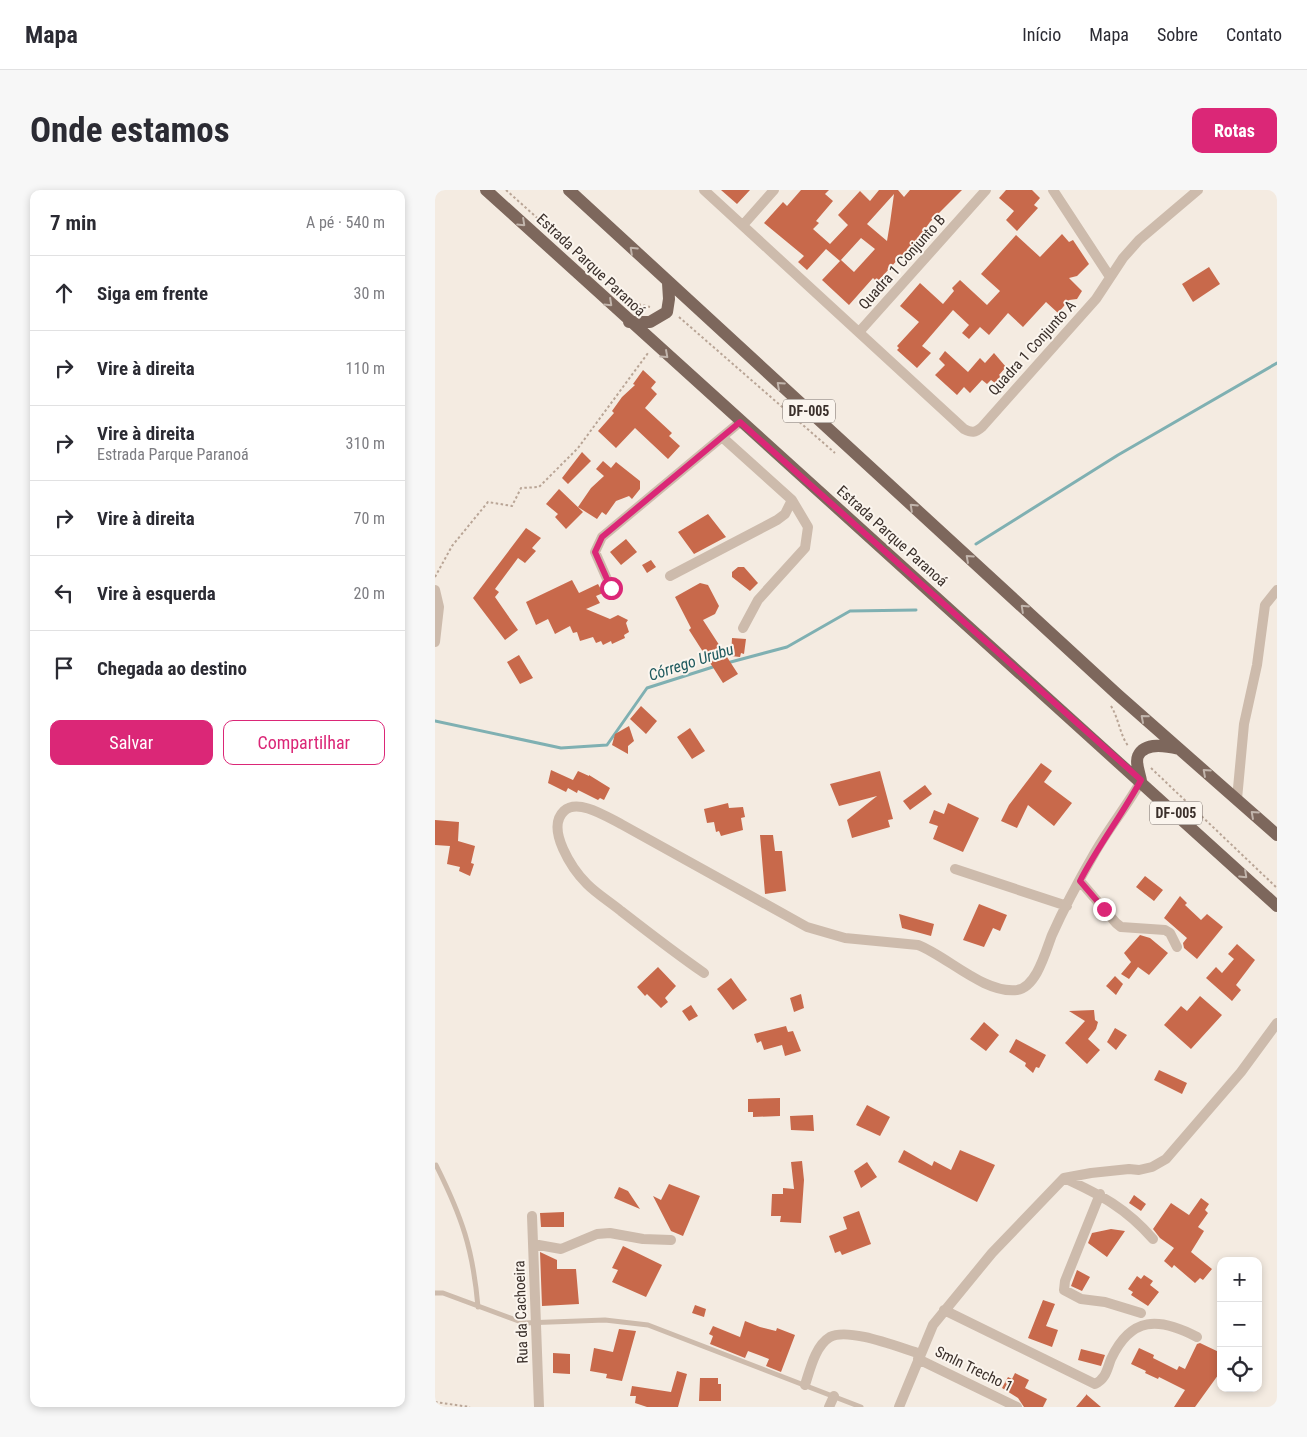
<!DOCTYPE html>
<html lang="pt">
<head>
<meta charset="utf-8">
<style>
  body { margin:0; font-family:"Roboto Condensed",sans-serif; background:#f7f7f7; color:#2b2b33 }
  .controls { position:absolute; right:15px; bottom:15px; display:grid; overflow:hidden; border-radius:10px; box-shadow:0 2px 8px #0003 }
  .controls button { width:45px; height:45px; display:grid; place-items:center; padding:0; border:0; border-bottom:1px solid #e1e1e2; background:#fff; color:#2b2b33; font:25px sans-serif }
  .stop { position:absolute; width:15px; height:15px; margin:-11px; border:4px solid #db2777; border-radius:50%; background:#fff }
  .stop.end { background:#db2777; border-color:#fff; box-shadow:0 1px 5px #0008 }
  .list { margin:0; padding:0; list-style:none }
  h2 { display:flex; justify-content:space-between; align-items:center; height:65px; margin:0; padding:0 20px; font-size:21px }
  h2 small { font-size:16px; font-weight:400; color:#7c7c81 }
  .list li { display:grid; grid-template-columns:32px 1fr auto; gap:15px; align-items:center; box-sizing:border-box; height:75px; padding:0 20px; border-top:1px solid #e1e1e2 }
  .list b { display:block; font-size:19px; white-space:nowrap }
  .list p { margin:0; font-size:16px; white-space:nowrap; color:#7c7c81 }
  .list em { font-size:16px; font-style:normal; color:#7c7c81 }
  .actions { display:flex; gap:10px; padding:15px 20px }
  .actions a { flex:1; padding:11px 0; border:1px solid #db2777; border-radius:10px; text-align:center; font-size:18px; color:#db2777 }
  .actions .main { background:#db2777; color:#fff }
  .icon { flex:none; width:28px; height:28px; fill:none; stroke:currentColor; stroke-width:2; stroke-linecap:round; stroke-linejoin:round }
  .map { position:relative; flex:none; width:842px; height:1217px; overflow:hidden; border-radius:10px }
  header { display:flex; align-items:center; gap:30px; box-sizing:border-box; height:70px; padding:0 25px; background:#fff; border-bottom:1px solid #e1e1e2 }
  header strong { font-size:24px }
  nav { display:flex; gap:28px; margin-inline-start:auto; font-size:18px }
  .intro { display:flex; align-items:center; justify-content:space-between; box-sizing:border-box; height:120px; padding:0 30px }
  h1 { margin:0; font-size:35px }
  .button { padding:12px 22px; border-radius:10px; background:#db2777; color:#fff; font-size:18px; font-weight:700 }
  main { display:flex; gap:30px; padding:0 30px }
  aside { flex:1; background:#fff; border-radius:10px; box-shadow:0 2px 8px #0003 }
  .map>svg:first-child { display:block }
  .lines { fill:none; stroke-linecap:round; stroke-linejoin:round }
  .stream { stroke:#7fb0b2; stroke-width:3 }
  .building { fill:#c8694b; fill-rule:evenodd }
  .path { stroke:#b9a596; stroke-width:2; stroke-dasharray:2.5 2.5; stroke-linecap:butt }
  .lane { stroke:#cdbbac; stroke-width:5 }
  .street { stroke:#cdbbac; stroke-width:10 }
  .primary { stroke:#7d675c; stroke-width:12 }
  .oneway { stroke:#c2b5ac }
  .route { stroke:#db2777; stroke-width:6 }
  .labels { text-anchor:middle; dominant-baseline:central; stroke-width:4; stroke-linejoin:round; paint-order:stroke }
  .shield { fill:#fbf5ee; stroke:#756b66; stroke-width:1 }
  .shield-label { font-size:14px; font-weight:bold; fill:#3b302b }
  .street-label { font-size:15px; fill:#3b302b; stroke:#fbf5ee }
  .water-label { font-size:16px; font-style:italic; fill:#1f5a5e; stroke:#fbf5ee }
</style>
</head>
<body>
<header>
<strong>Mapa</strong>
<nav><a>Início</a><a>Mapa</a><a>Sobre</a><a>Contato</a></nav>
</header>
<div class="intro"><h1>Onde estamos</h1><a class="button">Rotas</a></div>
<main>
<aside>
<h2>7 min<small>A pé · 540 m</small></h2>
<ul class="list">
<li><svg class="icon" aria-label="ahead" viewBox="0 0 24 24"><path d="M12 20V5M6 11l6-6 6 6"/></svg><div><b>Siga em frente</b></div><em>30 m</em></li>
<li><svg class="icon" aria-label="right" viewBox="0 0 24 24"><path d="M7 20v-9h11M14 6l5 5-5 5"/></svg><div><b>Vire à direita</b></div><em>110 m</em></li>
<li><svg class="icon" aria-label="right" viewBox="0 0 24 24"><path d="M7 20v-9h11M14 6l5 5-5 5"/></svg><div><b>Vire à direita</b><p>Estrada Parque Paranoá</p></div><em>310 m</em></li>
<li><svg class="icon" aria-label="right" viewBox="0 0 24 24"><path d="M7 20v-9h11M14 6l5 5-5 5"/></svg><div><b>Vire à direita</b></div><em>70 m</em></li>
<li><svg class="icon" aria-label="left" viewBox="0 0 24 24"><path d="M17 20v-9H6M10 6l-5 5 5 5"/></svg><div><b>Vire à esquerda</b></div><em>20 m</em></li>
<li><svg class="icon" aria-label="arrive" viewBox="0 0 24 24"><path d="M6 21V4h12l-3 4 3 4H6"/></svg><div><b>Chegada ao destino</b></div></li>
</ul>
<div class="actions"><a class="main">Salvar</a><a>Compartilhar</a></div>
</aside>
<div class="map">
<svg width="842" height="1217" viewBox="0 0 842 1217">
  <rect width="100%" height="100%" fill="#f4ebe1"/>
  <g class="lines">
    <path class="stream" d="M 541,354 L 683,265 L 842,173
      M 292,473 L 352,457 L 415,421 L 481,420
      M 0,531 L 126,558 L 172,555 L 212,498 L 281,476"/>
  </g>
  <path class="building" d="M 286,0 L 315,0 L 302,14 Z
    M 366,0 L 394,0 L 390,4 L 398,11 L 381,31 L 384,33 L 378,39 L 395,54 L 413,35 L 403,25 L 425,1 L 435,11 L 444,0 L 463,0 L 469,7 L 475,0 L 527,0 L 495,32 L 485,46 L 487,48 L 479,60 L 467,65 L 442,92 L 438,88 L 414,115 L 387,90 L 406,70 L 419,82 L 440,59 L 426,48 L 405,71 L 391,59 L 372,80 L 363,72 L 369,66 L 329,33 L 348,12 L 352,16 ZM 459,4 L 455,33 L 452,51 L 432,34 Z
    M 571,0 L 597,0 L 605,8 L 599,15 L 603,18 L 582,41 L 571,30 L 579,21 L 564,8 Z
    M 627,44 L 634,52 L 638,50 L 654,74 L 642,86 L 634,88 L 647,101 L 642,109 L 634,110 L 623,123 L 611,112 L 588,137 L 573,123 L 554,145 L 545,137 L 534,149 L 527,143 L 534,135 L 518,120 L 487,156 L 496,163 L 482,178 L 462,160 L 464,158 L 462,156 L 484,132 L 465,116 L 485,93 L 508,114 L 519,101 L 517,98 L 525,90 L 552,115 L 565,101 L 546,84 L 581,45 L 605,67 Z
    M 774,77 L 785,94 L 758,112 L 747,94 Z
    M 510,161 L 533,182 L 545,168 L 550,173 L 559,163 L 571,177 L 564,185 L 566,187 L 560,193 L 556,190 L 552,194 L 547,190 L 535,203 L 529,197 L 522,205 L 500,185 L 510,175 L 504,169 Z
    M 208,180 L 221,192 L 216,198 L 222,204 L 210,218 L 237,243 L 234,246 L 245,256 L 233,269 L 200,238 L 181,258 L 163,241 L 179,223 L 177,221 L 187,207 L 200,195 L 198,194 Z
    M 147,262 L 156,271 L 133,294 L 127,288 Z
    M 168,271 L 176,278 L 181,272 L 205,291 L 205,299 L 197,309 L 194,306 L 181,311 L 171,325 L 167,322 L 162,329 L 143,317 L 156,298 L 169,286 L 161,279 Z
    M 124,299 L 148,322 L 131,339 L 120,327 L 123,324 L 111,314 Z
    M 273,324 L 291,347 L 259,364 L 243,342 Z
    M 91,338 L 106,348 L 97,358 L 101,361 L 90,373 L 83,368 L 60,399 L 64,402 L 60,407 L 83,440 L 70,450 L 38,408 Z
    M 191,349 L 202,362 L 186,375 L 175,362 Z
    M 216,370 L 221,377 L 212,383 L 207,375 Z
    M 303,377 L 309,377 L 323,393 L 315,401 L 297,387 L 297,382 Z
    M 137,390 L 144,403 L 163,394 L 168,403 L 161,406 L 165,413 L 151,419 L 175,429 L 183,425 L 193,430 L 191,433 L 194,442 L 189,445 L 190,448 L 177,454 L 176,451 L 168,455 L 166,451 L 161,453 L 158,447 L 145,451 L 142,442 L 138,443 L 135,436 L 120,444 L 113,429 L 101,435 L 91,412 Z
    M 265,393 L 273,395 L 284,416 L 280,424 L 268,430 L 303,484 L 288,493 L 254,440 L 256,438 L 240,407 Z
    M 297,448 L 311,449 L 309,464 L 306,463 L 305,467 L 296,466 Z
    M 84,465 L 98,488 L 85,494 L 72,472 Z
    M 206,516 L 222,531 L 211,544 L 195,529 Z
    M 194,536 L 199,551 L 193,556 L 193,564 L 177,555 L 180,544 Z
    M 255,538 L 270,561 L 257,569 L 242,547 Z
    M 606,573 L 617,581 L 609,592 L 637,613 L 619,636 L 593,615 L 582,638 L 566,631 L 574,615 Z
    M 116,580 L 138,590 L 143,581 L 154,586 L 154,585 L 175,598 L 169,610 L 165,608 L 163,610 L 143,600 L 142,603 L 133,598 L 131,602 L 113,593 Z
    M 445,581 L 458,629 L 453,630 L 455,637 L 417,648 L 412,630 L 442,606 L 404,616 L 395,594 Z
    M 490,595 L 497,604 L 475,620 L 468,611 Z
    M 293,613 L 294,618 L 308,617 L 310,627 L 306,628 L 308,640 L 286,646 L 284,641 L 281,642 L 279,632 L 272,633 L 269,619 Z
    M 513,613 L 544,628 L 528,662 L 498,649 L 503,636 L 494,633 L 499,620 L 509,624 Z
    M 0,630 L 24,632 L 23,651 L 40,656 L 36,673 L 39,674 L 35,686 L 24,681 L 25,677 L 12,674 L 15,656 L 0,655 Z
    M 325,645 L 338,645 L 340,661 L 347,661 L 351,701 L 330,704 Z
    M 710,686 L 728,700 L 719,711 L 701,697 Z
    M 745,706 L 752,713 L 750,715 L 766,730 L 772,724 L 788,737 L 762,769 L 749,758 L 748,753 L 752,748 L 729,728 Z
    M 544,714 L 572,725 L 565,741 L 558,738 L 549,757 L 528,750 Z
    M 464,724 L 499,734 L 496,746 L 467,738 Z
    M 705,745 L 715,748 L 733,763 L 714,785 L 703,777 L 694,789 L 686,784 L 696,772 L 689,763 Z
    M 802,754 L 820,770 L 801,795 L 806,800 L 797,811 L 771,788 L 781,777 L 787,783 L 799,769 L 793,764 Z
    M 223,777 L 241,796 L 230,808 L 233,812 L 226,818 L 212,804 L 210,806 L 202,797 Z
    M 680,786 L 688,794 L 681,805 L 671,796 Z
    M 296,788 L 312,810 L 298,820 L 282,799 Z
    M 366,804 L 369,818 L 359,822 L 355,808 Z
    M 765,806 L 787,825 L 756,859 L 729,835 L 746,816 L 752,821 Z
    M 256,815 L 263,826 L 254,831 L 247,821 Z
    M 659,820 L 660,830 L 663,832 L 661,839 L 653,849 L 665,860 L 652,874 L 630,853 L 650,831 L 634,821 Z
    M 549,832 L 564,845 L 551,861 L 535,849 Z
    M 351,836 L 353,842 L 358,841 L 366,861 L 350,866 L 347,855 L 329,860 L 326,851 L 322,853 L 319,844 Z
    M 680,838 L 692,845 L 681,860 L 672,852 Z
    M 581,849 L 611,865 L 604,878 L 601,877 L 598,883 L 590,876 L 591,873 L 574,862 Z
    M 724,880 L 752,893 L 747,904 L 719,890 Z
    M 345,908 L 345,926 L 318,927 L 318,922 L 313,922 L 313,909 Z
    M 432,915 L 455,927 L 445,946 L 421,935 Z
    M 378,925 L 379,941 L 356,940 L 355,926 Z
    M 469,960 L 497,976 L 499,971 L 516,980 L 525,960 L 560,975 L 542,1012 L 463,972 Z
    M 367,971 L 369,990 L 366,1033 L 345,1032 L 346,1026 L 336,1026 L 337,1004 L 348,1004 L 348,998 L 359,999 L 356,972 Z
    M 432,972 L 442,987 L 426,998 L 419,981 Z
    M 234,994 L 265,1006 L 248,1046 L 236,1041 L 218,1006 L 226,1010 Z
    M 184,997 L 193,1001 L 205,1019 L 179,1008 Z
    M 699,1005 L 711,1014 L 706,1021 L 694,1013 Z
    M 766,1008 L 774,1014 L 770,1020 L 773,1023 L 763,1037 L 769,1041 L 756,1062 L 777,1079 L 768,1090 L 765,1088 L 760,1093 L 739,1075 L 737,1078 L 729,1071 L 739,1058 L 725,1048 L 718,1039 L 736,1013 L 754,1025 Z
    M 424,1021 L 436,1054 L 407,1065 L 405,1061 L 400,1063 L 394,1046 L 412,1039 L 408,1027 Z
    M 129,1022 L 129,1037 L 106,1037 L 105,1023 Z
    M 676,1039 L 690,1041 L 672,1067 L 653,1053 L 657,1043 Z
    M 188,1056 L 227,1075 L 211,1107 L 177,1092 L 183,1080 L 177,1078 Z
    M 105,1062 L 122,1070 L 122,1079 L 141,1079 L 144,1114 L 107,1116 Z
    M 642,1080 L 655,1087 L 647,1101 L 636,1096 Z
    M 709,1085 L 718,1091 L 715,1095 L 724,1102 L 713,1116 L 696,1105 L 698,1102 L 693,1099 L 702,1086 L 706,1089 Z
    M 608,1110 L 620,1114 L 611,1136 L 623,1140 L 617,1157 L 593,1148 Z
    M 260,1115 L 271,1119 L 269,1127 L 257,1123 Z
    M 310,1131 L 325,1137 L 341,1141 L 342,1138 L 360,1145 L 346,1182 L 331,1176 L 334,1169 L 313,1161 L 310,1168 L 275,1154 L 278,1146 L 274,1144 L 278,1136 L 305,1147 Z
    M 184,1139 L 201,1141 L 187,1191 L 171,1188 L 172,1184 L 155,1181 L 159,1158 L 178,1162 Z
    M 765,1153 L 786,1163 L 786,1181 L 760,1217 L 739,1217 L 750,1200 L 724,1187 L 723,1189 L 710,1183 L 711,1181 L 696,1174 L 704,1158 L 719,1165 L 718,1168 L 742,1180 L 744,1176 L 750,1179 L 762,1154 Z
    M 646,1159 L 670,1165 L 666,1176 L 643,1170 Z
    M 118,1163 L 135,1164 L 135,1184 L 118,1183 Z
    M 242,1181 L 252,1184 L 243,1217 L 212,1217 L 200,1213 L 201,1206 L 195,1206 L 197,1196 L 236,1202 Z
    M 580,1183 L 594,1190 L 590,1198 L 612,1209 L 608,1217 L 589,1217 L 583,1208 L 567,1198 L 573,1187 L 577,1189 Z
    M 265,1188 L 283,1188 L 283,1194 L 286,1194 L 286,1211 L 264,1211 Z
    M 652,1204 L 652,1205 L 666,1217 L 641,1217 Z"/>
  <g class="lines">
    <path class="path" d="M 71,0 L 176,94 L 203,114 L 215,117
      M 244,127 L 400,263
      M 0,387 L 17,356 L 53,312 L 77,316 L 86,298 L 104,297 L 143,258 L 213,163
      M 676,516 C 684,529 685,546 694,557
      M 716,578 L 842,698
      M 0,1212 L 35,1217"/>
    <path class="lane" d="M 1,975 C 27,1027 38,1059 43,1117
      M 0,1103 L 8,1103 L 89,1133 L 170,1130 L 213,1135 L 426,1217"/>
    <path class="street" d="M 269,0 L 529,239 C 537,243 540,243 547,237 L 661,109 L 688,68 L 704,50 L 763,0
      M 618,0 L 675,87
      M 308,35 L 339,0
      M 425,141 L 551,0
      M 235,386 L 342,330 L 350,324 L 357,310 L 287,247
      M 176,398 L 160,362 L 167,347 L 305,232
      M 0,400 L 4,417 L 0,452
      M 308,438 L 323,410 L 370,358 L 373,337 L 357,310
      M 802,609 L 809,534 L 822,475 L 830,415 L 842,400
      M 520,679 L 632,716
      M 645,691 L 681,733 L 686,737 L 730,740 L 735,743 L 742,757
      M 269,783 C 240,763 213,742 186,721 C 175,712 162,704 152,694 C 138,680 110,639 129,621 C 143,608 172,627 186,634 L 372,737 L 410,748 L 483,755 C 512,766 549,804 582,800 C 602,797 611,760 617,745 C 629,718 644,690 659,664 C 673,639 692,616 706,591
      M 629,988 C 666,1005 691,1018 718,1049
      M 665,1004 L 630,1091 L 629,1100 L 646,1109 L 670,1112 L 706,1123
      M 97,1026 L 104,1217
      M 98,1054 L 126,1059 L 162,1044 L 175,1043 L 208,1049 L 236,1050
      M 509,1120 L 660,1194 C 671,1189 672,1179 676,1169 C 696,1126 724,1127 762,1147
      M 483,1169 L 582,1217
      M 370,1195 C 375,1180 380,1156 395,1147 C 414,1137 465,1158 486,1164
      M 394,1217 L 399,1206
      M 464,1217 L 498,1135 L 557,1063 L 629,988 L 656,983 L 694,979 L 704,980 L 717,977 L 731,969 L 806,882 L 842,833"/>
    <path class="primary" d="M 51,0 L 842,716
      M 134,0 L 683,505 L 842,645
      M 194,132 L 215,132 L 232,122 L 234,109 L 233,93
      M 706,591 C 705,584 700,573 703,566 C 710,551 732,556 744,559"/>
  </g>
  <defs><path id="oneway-chevron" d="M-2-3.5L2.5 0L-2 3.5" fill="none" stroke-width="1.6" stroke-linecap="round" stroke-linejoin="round" transform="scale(1.25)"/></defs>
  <g class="oneway">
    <use href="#oneway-chevron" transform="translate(87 33) rotate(43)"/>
    <use href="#oneway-chevron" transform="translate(198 60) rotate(-137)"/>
    <use href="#oneway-chevron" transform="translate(174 113) rotate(43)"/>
    <use href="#oneway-chevron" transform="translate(230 165) rotate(42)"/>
    <use href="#oneway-chevron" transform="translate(345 195) rotate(-138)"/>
    <use href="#oneway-chevron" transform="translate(478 317) rotate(-137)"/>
    <use href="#oneway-chevron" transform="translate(534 368) rotate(-138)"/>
    <use href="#oneway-chevron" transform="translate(589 418) rotate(-137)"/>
    <use href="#oneway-chevron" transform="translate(709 528) rotate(-139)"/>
    <use href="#oneway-chevron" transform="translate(771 582) rotate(-138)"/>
    <use href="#oneway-chevron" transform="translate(819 624) rotate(-138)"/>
    <use href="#oneway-chevron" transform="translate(809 685) rotate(43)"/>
  </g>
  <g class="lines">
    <path class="route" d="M 176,398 L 160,362 L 167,347 L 305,232 L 706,590 C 687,625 663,656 645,691 L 669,719"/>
  </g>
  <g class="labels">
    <g class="shield">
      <rect x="348" y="209.5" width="52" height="23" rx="4"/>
      <rect x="715" y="611.5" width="52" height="23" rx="4"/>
    </g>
    <g class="shield-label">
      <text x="374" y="221">DF-005</text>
      <text x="741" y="623">DF-005</text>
    </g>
    <g class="street-label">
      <text transform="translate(467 72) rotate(-48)">Quadra 1 Conjunto B</text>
      <text transform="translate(156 75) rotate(43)">Estrada Parque Paranoá</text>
      <text transform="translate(597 158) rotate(-48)">Quadra 1 Conjunto A</text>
      <text transform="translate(457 346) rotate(42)">Estrada Parque Paranoá</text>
      <text transform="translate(86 1122) rotate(-92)">Rua da Cachoeira</text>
      <text transform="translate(539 1179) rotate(26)">Smln Trecho 1</text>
    </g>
    <g class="water-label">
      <text transform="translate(256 472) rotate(-18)">Córrego Urubu</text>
    </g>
  </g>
</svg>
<div class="controls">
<button>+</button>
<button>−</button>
<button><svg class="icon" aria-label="locate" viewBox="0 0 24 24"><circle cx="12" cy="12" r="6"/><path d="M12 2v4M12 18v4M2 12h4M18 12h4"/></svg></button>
</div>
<div class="stop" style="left:176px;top:398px"></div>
<div class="stop end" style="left:669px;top:719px"></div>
</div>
</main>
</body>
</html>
